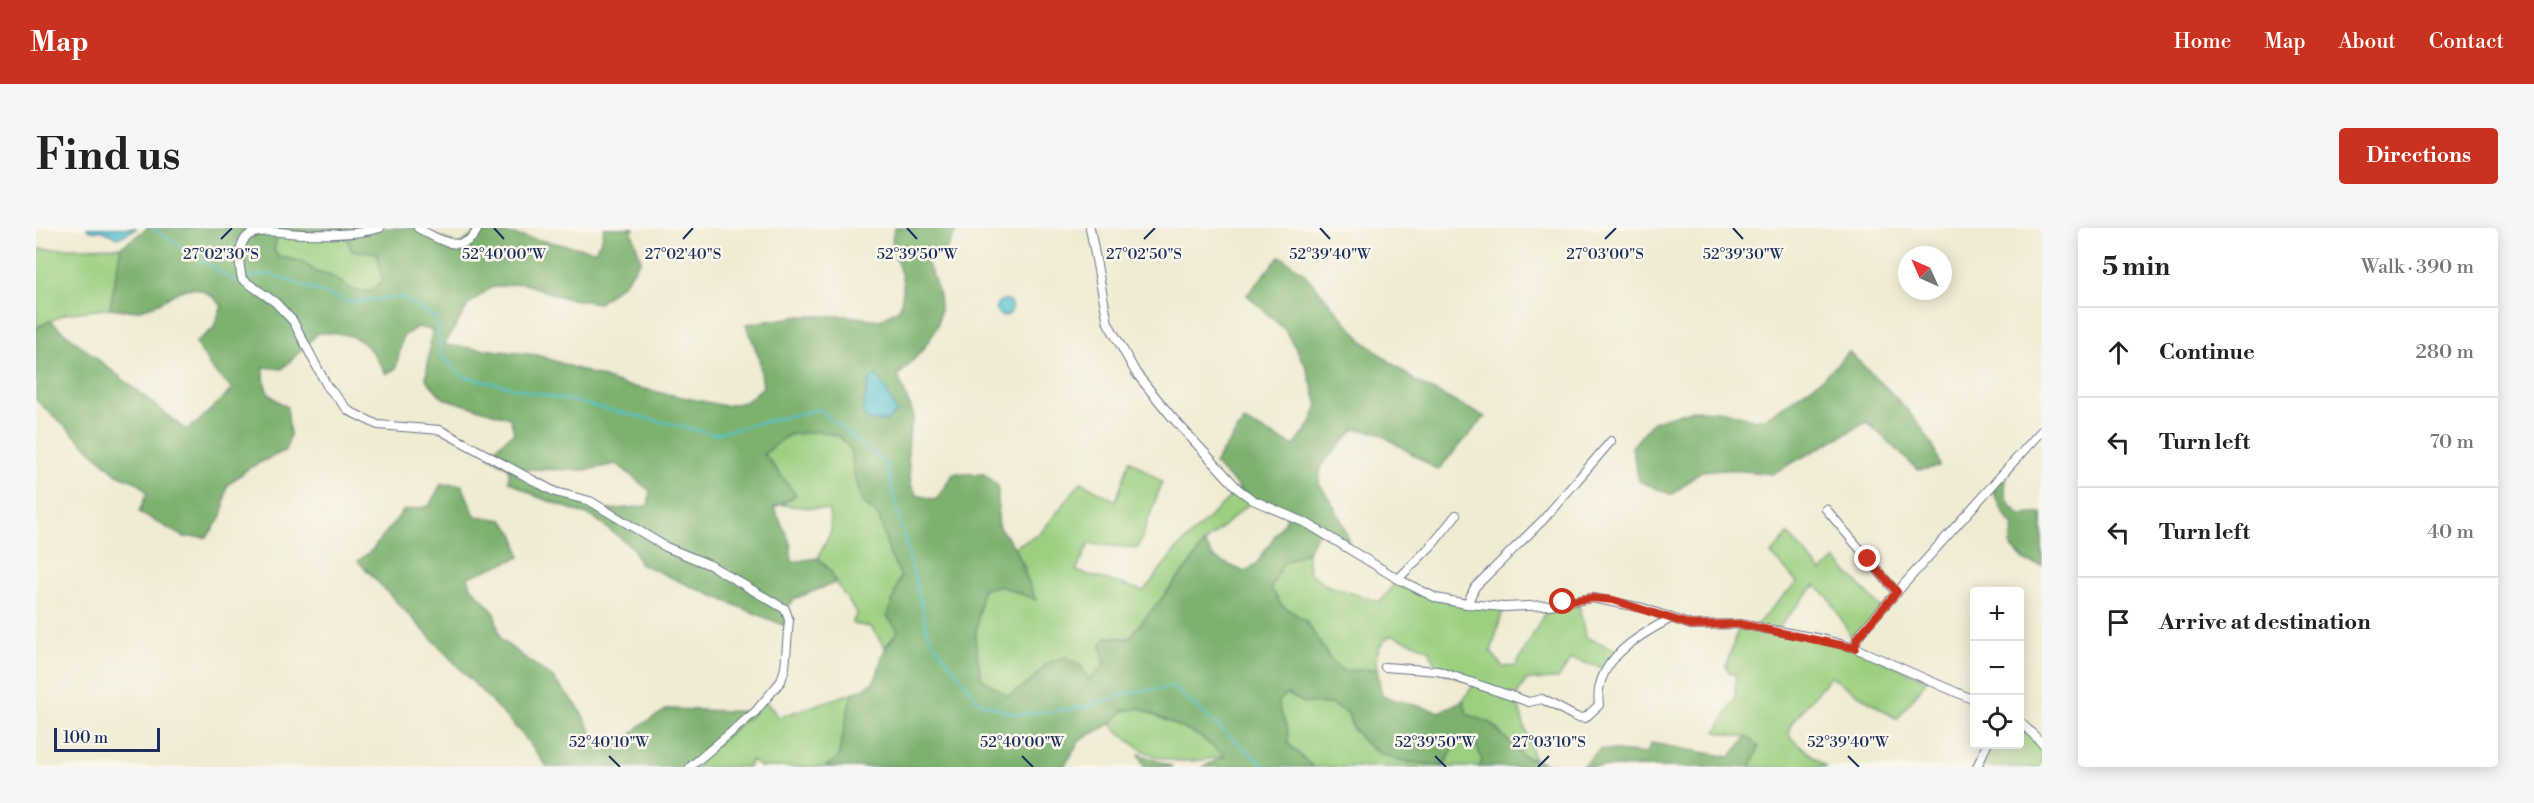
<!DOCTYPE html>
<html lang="en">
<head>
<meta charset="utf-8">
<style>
  body { margin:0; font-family:"Libre Bodoni",serif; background:#f6f6f6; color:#222 }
  .controls { position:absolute; right:18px; bottom:18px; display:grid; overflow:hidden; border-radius:6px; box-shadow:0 3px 15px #0003 }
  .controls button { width:54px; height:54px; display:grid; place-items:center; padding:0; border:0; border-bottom:2px solid #e0e0e0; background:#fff; color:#222; font:30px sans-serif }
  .compass { position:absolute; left:1862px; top:18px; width:54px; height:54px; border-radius:50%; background:#fff; box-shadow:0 3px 15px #0003; rotate:315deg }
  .scale { position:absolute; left:18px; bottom:15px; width:106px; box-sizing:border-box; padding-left:6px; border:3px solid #1b2f5e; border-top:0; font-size:16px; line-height:21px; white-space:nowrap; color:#1b2f5e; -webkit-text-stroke:4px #fbf7ec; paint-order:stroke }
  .stop { position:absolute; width:18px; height:18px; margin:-14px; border:4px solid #c8321e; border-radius:50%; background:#fff }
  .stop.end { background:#c8321e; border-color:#fff; box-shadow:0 2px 6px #0008 }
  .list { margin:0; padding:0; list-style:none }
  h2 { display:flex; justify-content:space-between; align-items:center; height:78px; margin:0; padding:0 24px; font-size:26px }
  h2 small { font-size:20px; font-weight:400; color:#767676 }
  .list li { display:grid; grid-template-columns:39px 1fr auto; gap:18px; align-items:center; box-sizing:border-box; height:90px; padding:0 24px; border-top:2px solid #e0e0e0 }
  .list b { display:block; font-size:22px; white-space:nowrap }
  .list em { font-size:20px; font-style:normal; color:#767676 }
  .icon { flex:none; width:33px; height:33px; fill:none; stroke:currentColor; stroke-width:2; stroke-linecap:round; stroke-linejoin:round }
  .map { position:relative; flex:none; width:2006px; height:539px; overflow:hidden; border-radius:6px }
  header { display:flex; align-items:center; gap:36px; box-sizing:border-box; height:84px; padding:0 30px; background:#c8321e; color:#fff }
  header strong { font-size:28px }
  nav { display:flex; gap:33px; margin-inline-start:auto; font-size:21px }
  .intro { display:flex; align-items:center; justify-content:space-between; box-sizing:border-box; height:144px; padding:0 36px }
  h1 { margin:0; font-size:42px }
  .button { padding:15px 27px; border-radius:6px; background:#c8321e; color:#fff; font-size:21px; font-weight:700 }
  main { display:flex; gap:36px; padding:0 36px }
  aside { flex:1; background:#fff; border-radius:6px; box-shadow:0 3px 15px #0003 }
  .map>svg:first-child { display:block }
  .green { fill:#9ccf80; stroke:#5c7f6f; stroke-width:1.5 }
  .forest { fill:#7db26e; stroke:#4c7066; stroke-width:1.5; fill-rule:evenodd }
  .water { fill:#54c2cc; stroke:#387895; stroke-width:1.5 }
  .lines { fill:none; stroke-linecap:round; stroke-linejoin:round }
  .stream { stroke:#54c2cc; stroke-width:2 }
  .street-casing { stroke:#667187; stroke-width:10 }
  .street { stroke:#fff; stroke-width:8 }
  .route { stroke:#c8321e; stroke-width:8 }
  .ticks { fill:none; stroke:#1b2f5e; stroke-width:2 }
  .ticks-label { font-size:15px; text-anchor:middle; fill:#1b2f5e; stroke:#fbf7ec; stroke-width:5; stroke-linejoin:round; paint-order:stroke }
</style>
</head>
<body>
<header>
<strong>Map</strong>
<nav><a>Home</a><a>Map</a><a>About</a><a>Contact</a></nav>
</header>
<div class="intro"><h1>Find us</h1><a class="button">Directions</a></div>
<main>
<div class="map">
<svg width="2006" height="539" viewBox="0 0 2006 539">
  <rect width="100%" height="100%" fill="#fbf7ec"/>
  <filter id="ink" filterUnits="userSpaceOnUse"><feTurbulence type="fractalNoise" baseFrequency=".0167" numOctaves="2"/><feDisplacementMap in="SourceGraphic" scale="12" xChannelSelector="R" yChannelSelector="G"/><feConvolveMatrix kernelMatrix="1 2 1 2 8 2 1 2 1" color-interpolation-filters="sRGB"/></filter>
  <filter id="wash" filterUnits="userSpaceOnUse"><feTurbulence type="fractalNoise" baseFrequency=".008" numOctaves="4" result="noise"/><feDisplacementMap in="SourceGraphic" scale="24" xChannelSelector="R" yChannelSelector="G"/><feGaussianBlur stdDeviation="1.35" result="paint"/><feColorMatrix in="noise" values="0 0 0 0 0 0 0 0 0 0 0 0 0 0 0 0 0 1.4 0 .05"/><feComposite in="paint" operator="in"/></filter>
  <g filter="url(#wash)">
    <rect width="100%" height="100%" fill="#f0ebd3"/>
    <path class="green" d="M 242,4 L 309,6 L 341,25 L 347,53 L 336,63 L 318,63 L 295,48 L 280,44 L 267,34 L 243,28 L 238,23 Z
      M 85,19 L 74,80 L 29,86 L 0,100 L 0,21 Z
      M 782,203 L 803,208 L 816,223 L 817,241 L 826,273 L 843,289 L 854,327 L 865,348 L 851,388 L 863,402 L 849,419 L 835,399 L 816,396 L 821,385 C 806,367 798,346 782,330 L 795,303 L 793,282 L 746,277 L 760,267 L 728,226 L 752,207 Z
      M 1094,232 L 1126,254 L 1102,320 L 1053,316 L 1040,343 L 1108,363 L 1138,324 L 1202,261 L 1217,272 L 1168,315 L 1157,332 L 1093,410 L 1071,409 L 1065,416 L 1069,437 L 1053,453 L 1012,435 L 994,454 L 972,468 L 945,450 L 939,412 L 946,361 L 965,358 L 990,342 L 978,319 L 1004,306 L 1045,254 L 1080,273 Z
      M 1752,306 L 1786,344 L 1799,331 L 1846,381 L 1821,410 L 1814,407 L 1793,370 L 1779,357 L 1740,402 L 1819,420 L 1891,452 L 1861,491 L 1794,448 L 1755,496 L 1753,508 L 1790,539 L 1714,539 L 1723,519 L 1711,509 L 1680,504 L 1699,470 L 1700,447 L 1693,444 L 1690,438 L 1704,396 L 1719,398 L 1761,354 L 1735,326 Z
      M 1271,324 L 1273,344 L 1290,357 L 1344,374 L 1362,351 L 1400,370 L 1468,379 L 1455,424 L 1467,439 L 1480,438 L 1513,377 L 1542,371 L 1549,409 L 1584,423 L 1571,441 L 1535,431 L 1522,451 L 1490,452 L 1480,469 L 1498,531 L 1487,528 L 1454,495 L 1431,486 L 1427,472 L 1439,455 L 1402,443 L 1393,421 L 1356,407 C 1342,415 1338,426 1341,441 L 1307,443 L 1294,431 L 1270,393 L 1245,377 L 1235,360 L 1247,334 Z
      M 816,465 L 802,531 L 789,539 L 724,539 L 715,532 L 712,539 L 654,539 L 729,473 L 743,489 Z
      M 1251,466 L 1269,475 L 1294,476 L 1312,485 L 1317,503 L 1408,537 L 1418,520 L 1436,507 L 1446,531 L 1444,539 L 1277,539 L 1252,516 C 1254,492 1245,494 1241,473 Z
      M 1104,480 L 1163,508 L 1189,528 C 1138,539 1111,534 1075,496 L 1087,483 Z
      M 1984,494 L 2006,515 L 2006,539 L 1941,539 L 1951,517 L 1984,516 Z"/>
    <path class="forest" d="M 112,0 L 382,0 L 423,17 L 440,5 L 472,6 L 559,23 L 566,11 L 568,0 L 598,0 L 596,4 L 605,32 L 590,53 L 563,75 L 529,70 L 486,55 L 454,60 L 432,77 L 408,117 L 501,127 L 588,157 L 689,178 L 709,174 L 727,159 L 723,130 L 710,96 L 765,88 L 811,88 L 844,92 L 864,80 C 865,73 868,64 867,56 C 866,39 850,16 859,0 L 921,0 L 911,21 L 889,31 C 918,88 903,106 862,148 L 878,188 L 873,205 L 872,229 L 875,257 L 881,267 L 900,272 L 918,245 L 948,246 L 962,258 L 962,298 L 978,319 L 1000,372 L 965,358 L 946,361 L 939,412 L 945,450 L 972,468 L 994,454 L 1012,435 L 1030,429 L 1045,438 L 1053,452 L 1069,437 L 1065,416 L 1071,409 L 1093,410 L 1157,332 L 1168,315 L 1178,330 L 1209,344 L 1221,335 L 1252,288 L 1217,272 L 1178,236 L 1208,193 L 1258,218 L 1274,197 L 1282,177 L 1270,138 L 1249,102 L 1211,67 L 1244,28 L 1267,44 L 1327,113 L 1382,155 L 1449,189 L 1402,242 L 1341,204 L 1319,201 L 1285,237 L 1283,256 C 1298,277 1311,297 1314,322 L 1283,303 L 1271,324 L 1247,335 L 1235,360 L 1245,377 L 1270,393 L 1294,431 L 1307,443 L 1341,441 L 1346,468 L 1404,484 L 1427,472 L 1431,486 L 1454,495 L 1487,528 L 1522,539 L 1444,539 L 1446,531 L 1436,507 L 1418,520 L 1408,537 C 1367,535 1324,531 1312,485 L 1294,476 L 1269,475 L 1251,466 L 1242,474 C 1245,494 1254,492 1252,516 L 1277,539 L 1167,539 L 1189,528 L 1163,508 L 1104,480 L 1087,483 L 1075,496 L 1044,512 L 1028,539 L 789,539 L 802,530 L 816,465 C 852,453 836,443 851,418 C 854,413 859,408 862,402 L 851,388 L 865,348 L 854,327 L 843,289 L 826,273 L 817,241 L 816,223 L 803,208 L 782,203 L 752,207 L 728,226 L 760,267 L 738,280 L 754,314 L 756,334 L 782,330 L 795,343 L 799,355 L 760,370 L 749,381 L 752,399 L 656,359 L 603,335 L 597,320 L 557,289 L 502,269 L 473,253 L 473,240 L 452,227 L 478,204 L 474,190 L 407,170 L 390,151 L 396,102 L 381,99 L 367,108 L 360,140 L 350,146 C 330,112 322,103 282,105 L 246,141 L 228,139 C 227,163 231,167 251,179 L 254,207 L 250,222 L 213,240 L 191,258 L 186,288 L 171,309 L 148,309 L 103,284 L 111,265 L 103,255 L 81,246 L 0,172 L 0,100 L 14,93 L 150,202 L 162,194 L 196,161 L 174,139 L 160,114 L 177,101 L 186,78 C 150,39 138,76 103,82 C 94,84 83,81 74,80 L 85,19 ZM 242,4 L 309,6 L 316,23 L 341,25 L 347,53 L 336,63 L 318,63 L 295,48 L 280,44 L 267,34 L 243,29 L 238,23 ZM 581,236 L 614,263 L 612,278 L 571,282 L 475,241 L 550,242 Z
      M 1813,124 C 1839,150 1901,202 1903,239 L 1882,242 L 1831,194 L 1736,246 L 1687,241 L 1665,243 L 1636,267 L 1603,253 L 1596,219 L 1617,194 L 1654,182 L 1689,183 L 1719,192 L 1733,188 L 1787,150 Z
      M 1973,239 C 1967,263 1966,272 1985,287 L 2006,285 L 2006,337 L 1990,334 L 1974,317 L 1978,299 L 1969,287 L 1955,259 Z
      M 405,256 L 426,257 L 439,288 L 467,292 L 479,307 L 484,329 L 432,349 L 435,359 L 458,384 L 465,412 L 517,450 L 543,480 L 561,514 L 585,516 L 605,497 L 632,481 L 719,484 L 654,539 L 511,539 L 487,507 L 322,333 L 337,321 L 367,283 L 393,278 Z
      M 1711,509 L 1723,519 L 1714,539 L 1545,539 L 1564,521 L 1610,526 L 1615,515 L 1694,529 Z
      M 1103,526 L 1137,539 L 1108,539 Z"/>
    <path class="water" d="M 51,0 L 101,0 L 82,10 L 67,3 L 54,3 Z
      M960 80a8 8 0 1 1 16 0a8 8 0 1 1-16 0Z
      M 841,146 L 861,184 L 852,193 L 833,192 L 826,185 L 833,153 Z"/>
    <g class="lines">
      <path class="stream" d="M 116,0 L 199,53
        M 214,48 L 235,46 L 312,74 L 366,69 L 401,91 L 405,127 L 427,148 L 678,206 L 783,181 L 850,236 L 893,408 L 943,474 L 979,486 L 1016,484 L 1054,478 L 1092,465 L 1137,459 L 1230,539"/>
    </g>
  </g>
  <g filter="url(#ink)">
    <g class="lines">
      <defs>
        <path id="street" d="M 344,0 C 320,7 294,7 269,6 C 253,6 228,0 213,7 C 200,16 203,37 206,51 L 239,74 L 257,93 L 291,158 L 313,183 L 342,197 L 404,202 L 519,264 L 554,273 L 630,319 L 674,337 L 749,381 L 753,392 L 749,440 L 745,453 L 719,484 L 654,539
          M 382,0 C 400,11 430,29 442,0
          M 1054,0 L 1072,95 L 1100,145 L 1135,188 L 1202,261 L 1217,272 L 1272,296 L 1362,351 L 1400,370 L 1431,376 L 1468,379 L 1513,377 L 1556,370 L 1607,380 L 1655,397 L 1704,396 L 1786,411 L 1819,420 L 1938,472
          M 1790,281 L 1861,365
          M 1362,351 L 1397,316 L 1420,287
          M 1431,376 L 1439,359 L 1507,292 L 1575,213
          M 1819,420 L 1821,410 L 1827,402 L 2006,202
          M 1349,439 L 1402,443 L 1493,474 L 1506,471 L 1540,489 L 1549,490 L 1563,477 C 1557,434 1601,408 1634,391
          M 1984,494 L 2006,515
          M 1941,539 L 1951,516"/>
      </defs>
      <use href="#street" class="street-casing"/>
      <use href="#street" class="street"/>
    </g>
  </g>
  <g class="lines" filter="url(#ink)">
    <path class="route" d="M 1527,374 L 1556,370 L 1577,372 L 1655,397 L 1704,396 L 1819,420 L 1821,410 L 1861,364 L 1832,331"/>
  </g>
  <path class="ticks" d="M 458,0 L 468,11M 871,0 L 881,11M 1284,0 L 1294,11M 1697,0 L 1707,11M 185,11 L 196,0M 647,11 L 657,0M 1108,11 L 1119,0M 1569,11 L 1580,0M 573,528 L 584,539M 986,528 L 997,539M 1399,528 L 1410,539M 1812,528 L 1823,539M 1502,539 L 1513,528"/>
  <g class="ticks-label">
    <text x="185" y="31">27°02'30"S</text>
    <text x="468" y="31">52°40'00"W</text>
    <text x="647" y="31">27°02'40"S</text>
    <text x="881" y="31">52°39'50"W</text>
    <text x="1108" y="31">27°02'50"S</text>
    <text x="1294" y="31">52°39'40"W</text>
    <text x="1707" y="31">52°39'30"W</text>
    <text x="1569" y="31">27°03'00"S</text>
    <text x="573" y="519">52°40'10"W</text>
    <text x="986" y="519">52°40'00"W</text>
    <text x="1399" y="519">52°39'50"W</text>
    <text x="1513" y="519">27°03'10"S</text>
    <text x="1812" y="519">52°39'40"W</text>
  </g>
</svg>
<div class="controls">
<button>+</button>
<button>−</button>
<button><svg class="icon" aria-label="locate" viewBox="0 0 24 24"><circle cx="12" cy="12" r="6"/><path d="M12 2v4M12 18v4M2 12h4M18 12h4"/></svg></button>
</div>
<svg class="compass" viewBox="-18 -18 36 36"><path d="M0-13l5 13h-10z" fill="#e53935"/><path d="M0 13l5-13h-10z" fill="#767676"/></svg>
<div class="scale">100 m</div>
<div class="stop" style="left:1527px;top:374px"></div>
<div class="stop end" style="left:1832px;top:331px"></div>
</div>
<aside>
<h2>5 min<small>Walk · 390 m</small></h2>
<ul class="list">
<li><svg class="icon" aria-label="ahead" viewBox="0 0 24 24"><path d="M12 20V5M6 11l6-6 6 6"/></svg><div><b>Continue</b></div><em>280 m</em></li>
<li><svg class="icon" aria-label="left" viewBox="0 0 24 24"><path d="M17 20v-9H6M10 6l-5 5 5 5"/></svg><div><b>Turn left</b></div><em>70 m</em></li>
<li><svg class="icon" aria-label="left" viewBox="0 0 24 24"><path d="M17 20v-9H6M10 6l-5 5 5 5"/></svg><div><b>Turn left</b></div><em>40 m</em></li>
<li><svg class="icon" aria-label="arrive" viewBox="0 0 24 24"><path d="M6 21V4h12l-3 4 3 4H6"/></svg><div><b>Arrive at destination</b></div></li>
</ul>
</aside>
</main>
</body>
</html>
